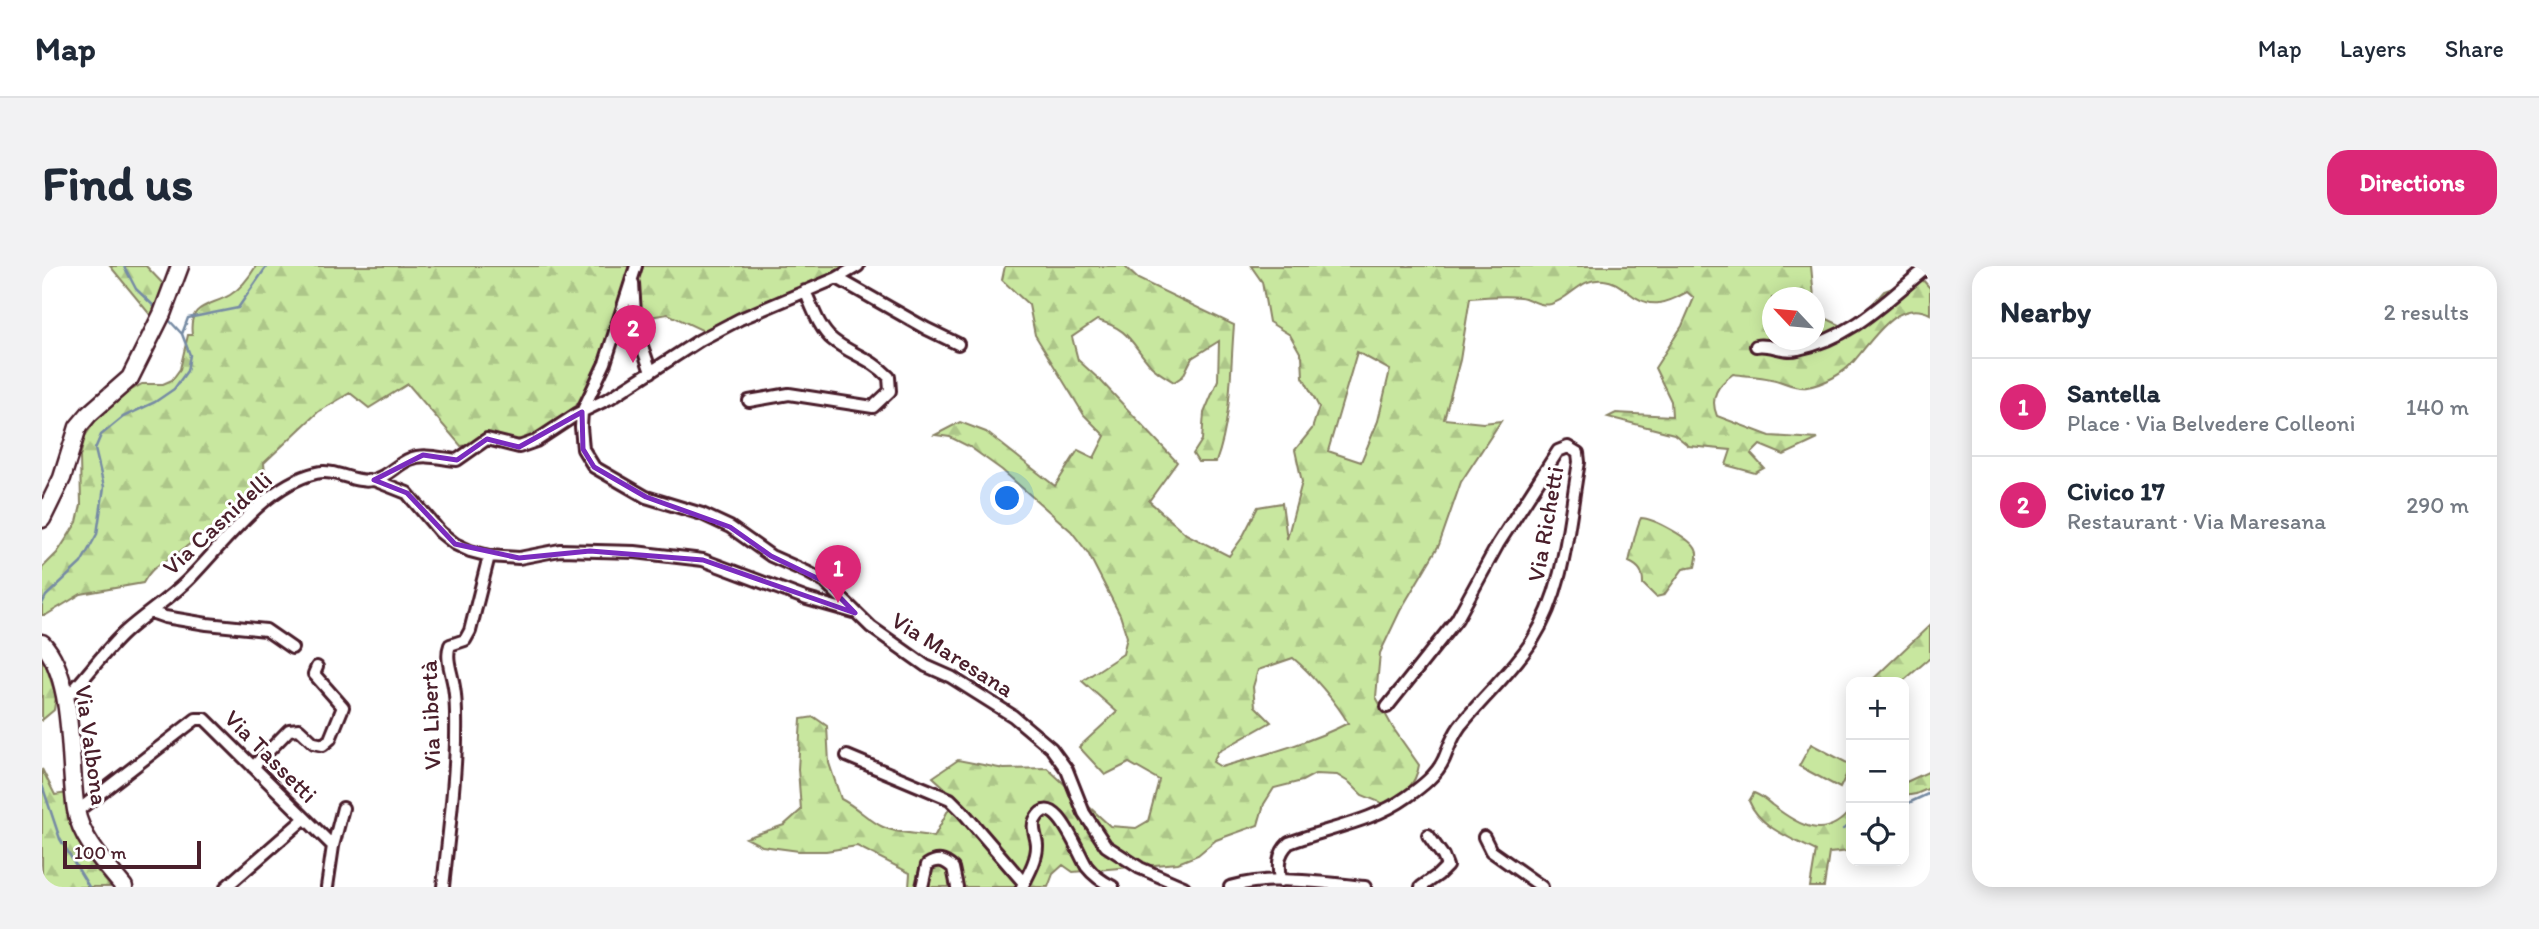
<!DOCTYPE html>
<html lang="en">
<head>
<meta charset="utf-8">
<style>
  body { margin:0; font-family:Itim,sans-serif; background:#f2f2f3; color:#1f2937 }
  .controls { position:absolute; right:21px; bottom:21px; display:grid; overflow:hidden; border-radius:14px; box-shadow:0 4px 18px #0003 }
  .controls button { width:63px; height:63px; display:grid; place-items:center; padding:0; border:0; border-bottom:2px solid #e0e1e3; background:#fff; color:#1f2937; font:35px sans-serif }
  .compass { position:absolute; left:1720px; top:21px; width:63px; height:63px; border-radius:50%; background:#fff; box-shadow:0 4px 18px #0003; rotate:296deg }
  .scale { position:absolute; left:21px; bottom:18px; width:138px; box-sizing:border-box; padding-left:7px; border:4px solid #4a1f2b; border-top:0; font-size:19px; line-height:24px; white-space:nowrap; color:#4a1f2b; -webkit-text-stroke:5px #fff; paint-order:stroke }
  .you { position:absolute; left:966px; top:233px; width:24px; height:24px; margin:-18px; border:5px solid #fff; border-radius:50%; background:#1a73e8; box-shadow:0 0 0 10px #1a73e833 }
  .badge { display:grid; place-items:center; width:46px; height:46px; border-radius:50%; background:#db2777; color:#fff; font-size:23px; font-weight:700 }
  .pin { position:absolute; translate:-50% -58px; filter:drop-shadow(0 2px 4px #0008) }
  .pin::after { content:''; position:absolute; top:37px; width:24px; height:21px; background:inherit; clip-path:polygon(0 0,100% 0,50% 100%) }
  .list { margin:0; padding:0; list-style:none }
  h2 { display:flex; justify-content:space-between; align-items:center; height:91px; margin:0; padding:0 28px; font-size:30px }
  h2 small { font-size:23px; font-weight:400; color:#747a83 }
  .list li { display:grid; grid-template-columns:46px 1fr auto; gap:21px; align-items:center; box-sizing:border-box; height:98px; padding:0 28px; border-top:2px solid #e0e1e3 }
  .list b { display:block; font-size:26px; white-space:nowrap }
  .list p { margin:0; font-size:23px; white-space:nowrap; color:#747a83 }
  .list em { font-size:23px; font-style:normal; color:#747a83 }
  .icon { flex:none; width:38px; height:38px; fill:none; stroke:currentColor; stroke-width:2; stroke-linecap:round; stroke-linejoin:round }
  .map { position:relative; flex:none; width:1888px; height:621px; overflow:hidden; border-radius:21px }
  header { display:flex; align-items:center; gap:42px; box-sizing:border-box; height:98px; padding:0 35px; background:#fff; border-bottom:2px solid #e0e1e3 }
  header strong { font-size:33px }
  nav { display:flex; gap:38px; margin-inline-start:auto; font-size:24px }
  .intro { display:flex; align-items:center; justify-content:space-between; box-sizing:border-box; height:168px; padding:0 42px }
  h1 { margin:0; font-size:49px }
  .button { padding:18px 32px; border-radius:21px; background:#db2777; color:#fff; font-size:24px; font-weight:700 }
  main { display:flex; gap:42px; padding:0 42px }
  aside { flex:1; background:#fff; border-radius:21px; box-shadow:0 4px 18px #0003 }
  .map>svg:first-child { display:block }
  .forest { fill:url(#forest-firs); stroke:#898365; stroke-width:2; fill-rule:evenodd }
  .pitch { fill:#c8e79f; stroke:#898365; stroke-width:2 }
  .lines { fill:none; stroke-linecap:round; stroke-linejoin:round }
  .stream { stroke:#768ba4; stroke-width:2.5 }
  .street-casing { stroke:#4a1f2b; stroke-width:16 }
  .secondary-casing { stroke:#4a1f2b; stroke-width:21 }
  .street { stroke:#fff; stroke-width:10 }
  .secondary { stroke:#fff; stroke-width:16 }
  .marked { fill:none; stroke:#7b2cbf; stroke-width:5; stroke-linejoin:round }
  .labels { text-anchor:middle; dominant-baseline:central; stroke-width:6; stroke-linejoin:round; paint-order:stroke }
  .street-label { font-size:24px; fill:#4a1f2b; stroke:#fff }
</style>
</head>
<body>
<header>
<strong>Map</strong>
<nav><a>Map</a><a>Layers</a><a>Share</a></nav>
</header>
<div class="intro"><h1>Find us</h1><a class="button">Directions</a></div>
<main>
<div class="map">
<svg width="1888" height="621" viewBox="0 0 1888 621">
  <defs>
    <pattern id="forest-firs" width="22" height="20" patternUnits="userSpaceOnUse" patternTransform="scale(1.75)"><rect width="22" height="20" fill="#c8e79f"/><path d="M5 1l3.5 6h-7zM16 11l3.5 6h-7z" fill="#adc689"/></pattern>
  </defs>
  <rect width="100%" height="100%" fill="#fff"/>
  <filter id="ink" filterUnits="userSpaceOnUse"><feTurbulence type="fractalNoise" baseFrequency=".0143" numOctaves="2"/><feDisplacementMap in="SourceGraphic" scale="14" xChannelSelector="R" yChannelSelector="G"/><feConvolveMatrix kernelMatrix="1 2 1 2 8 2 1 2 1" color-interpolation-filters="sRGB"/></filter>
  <g filter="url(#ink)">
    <path class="forest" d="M 68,0 L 104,0 L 124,21 L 109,50 Z
      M 214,0 L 805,0 L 702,48 L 666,67 L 626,48 L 595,53 L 567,71 L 552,108 L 534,140 L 469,185 L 444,177 L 419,180 L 366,118 L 327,142 L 308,127 L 276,146 L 222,197 L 224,220 C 196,244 166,264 137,286 C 120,299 113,296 101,317 L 39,328 L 4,349 L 0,349 L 0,302 L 15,287 L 35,256 L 39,239 L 38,191 L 43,170 L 65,138 L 100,118 L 121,118 L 130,114 L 138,103 L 146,69 L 150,69 C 146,37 167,41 188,29 C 198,23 208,10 214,0 Z
      M 963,0 L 1082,0 L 1096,13 L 1192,59 C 1188,105 1190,153 1174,196 L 1156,196 L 1151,188 L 1160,174 L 1162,147 L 1176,114 L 1177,75 L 1150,92 L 1141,110 L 1132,116 C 1124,111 1115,106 1109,100 C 1088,76 1088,63 1055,54 L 1030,71 L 1036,94 L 1059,115 L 1135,196 L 1107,235 L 1144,268 L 1187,290 L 1200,272 L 1216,241 L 1240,237 L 1245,273 L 1260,216 L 1253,184 L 1270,163 L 1277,141 L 1261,111 L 1260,90 L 1248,69 L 1227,56 L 1220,16 L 1209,0 L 1769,0 L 1772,31 L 1730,32 L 1730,74 L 1772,74 L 1773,40 L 1783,52 L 1802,61 L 1821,49 L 1842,25 L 1879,12 L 1888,22 L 1888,48 C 1855,31 1830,75 1812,95 C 1801,108 1782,118 1765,121 C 1753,123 1741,115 1729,113 C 1717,110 1704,110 1691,108 C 1676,119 1667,131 1675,150 L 1728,170 L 1776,173 L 1742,189 L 1718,179 L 1709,188 L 1722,202 L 1713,207 L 1684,199 L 1689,184 L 1647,180 L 1632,168 L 1566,151 L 1574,147 L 1630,150 L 1629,135 L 1613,102 L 1640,60 L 1652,32 L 1645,26 C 1623,38 1608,44 1586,26 C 1578,20 1572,15 1562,14 C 1538,11 1530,32 1509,38 C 1497,41 1488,32 1478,31 C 1461,29 1445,31 1428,32 L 1418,94 L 1402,153 L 1441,157 L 1459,155 L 1419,216 L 1397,279 L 1358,345 L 1338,387 L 1334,431 L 1351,462 L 1377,499 C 1374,519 1361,530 1342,538 L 1320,529 L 1308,517 L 1295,509 L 1273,508 L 1260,515 L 1232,522 L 1222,538 L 1216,559 L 1174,574 L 1156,589 L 1136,597 L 1031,606 L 1021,599 L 1011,608 L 1006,621 L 867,621 L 868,607 L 815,580 L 784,585 L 757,585 L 720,580 L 704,572 L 742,559 L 759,544 L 756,503 L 759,453 L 772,451 L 785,460 L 787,497 L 799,533 C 815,541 826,554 841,561 C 856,568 876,567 892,571 L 913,531 L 891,511 L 916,494 L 962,503 L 1005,502 L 1068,560 L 1094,562 L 1106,555 L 1117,514 L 1087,497 L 1063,509 L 1037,481 L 1075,446 L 1040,415 L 1081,388 L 1085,371 L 1078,349 L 1046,287 L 1029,265 L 960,204 L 928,181 L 908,171 L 893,169 L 918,156 L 944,166 L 1013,220 L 1036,184 L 1052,192 L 1063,170 L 1042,149 L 993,69 L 987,39 L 960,14 ZM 1315,86 L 1348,104 L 1336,155 L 1319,196 L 1286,185 ZM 1251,392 C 1269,407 1295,437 1306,457 C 1267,477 1222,489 1179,501 L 1171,496 L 1176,486 L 1229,456 L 1213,440 L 1211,421 L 1216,404 Z
      M 1599,252 C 1611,252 1650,273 1654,284 C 1657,289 1654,295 1653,301 L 1641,303 L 1622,329 L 1614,331 L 1601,318 C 1601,306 1598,301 1587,296 C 1590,283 1594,261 1599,252 Z
      M 1888,359 L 1888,392 L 1860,416 L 1828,416 Z
      M 0,387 L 14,431 L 12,444 L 0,454 Z
      M 0,503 L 13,529 L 26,527 L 36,571 L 46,594 L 69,621 L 0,621 Z
      M 1888,505 L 1888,522 L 1874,528 L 1862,530 L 1862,517 Z
      M 1712,527 C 1720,530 1723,533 1730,539 C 1757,560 1784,576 1809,543 L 1809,585 L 1787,587 L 1782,621 L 1768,621 L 1774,585 C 1749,572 1718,562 1707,535 Z"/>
    <path class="pitch" d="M 1769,478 L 1809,499 L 1798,522 L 1757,500 Z"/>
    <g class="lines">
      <path class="stream" d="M 82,0 L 94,23 L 116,44
        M 126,53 L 140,68
        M 0,338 L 4,330 L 39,297 L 55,268 L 62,221 L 53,183 L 59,169 L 81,151 L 113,136 L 132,123 L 145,105 L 148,89 L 140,68 L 146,52 L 196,42 L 225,0
        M 0,519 L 18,573 L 47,621
        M 1862,539 L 1888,527
        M 1801,563 L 1809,559"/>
      <defs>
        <path id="street" d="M 594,0 L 563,97 L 540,146 L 539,161 L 541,183 L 552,201 L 604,231 L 660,248 L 688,261 L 729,290 L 765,306 L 783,316 L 829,361 L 884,400 L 909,411 L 971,450 L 1009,482 L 1025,504 L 1042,547 L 1064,580 L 1098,602 L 1142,621
          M 795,12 L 885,63 L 916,78
          M 591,17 L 594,63 L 609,106
          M 1714,80 C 1728,77 1741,87 1756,83 C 1812,71 1844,34 1887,0
          M 707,135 L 747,128 L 831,141 L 848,125 L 847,111 C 829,92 810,89 791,74 C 777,63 770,40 763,25
          M 332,214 L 365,227 L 398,266 L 413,278 L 428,285 L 447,290 L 477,292 L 518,284 L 593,286 L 661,294 L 765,333 L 811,346
          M 109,346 L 123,351 L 165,358 L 224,364 L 250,382
          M 23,433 C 44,412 62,385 83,366 C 104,347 129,332 149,311 C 183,276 224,219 274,207 C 294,202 311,218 331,214 C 346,211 355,198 368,193 C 383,187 400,193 415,194 L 445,173 L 477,181 L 494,175 L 535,148 L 568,132 L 658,74 L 698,53 L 795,12 L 816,0
          M 805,490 L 908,533 L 920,545 L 982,617
          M 211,501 L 247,464 L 257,463 L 272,477 L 281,479 L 288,473 L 301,441 L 272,408 L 275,401
          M 34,546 L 154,453 L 163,453 L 291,580
          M 1442,571 L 1449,585 L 1500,621
          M 1238,615 C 1236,601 1235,588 1247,577 C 1286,562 1330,556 1365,531 C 1379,521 1395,509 1402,493 C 1407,481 1410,471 1418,460 C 1441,431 1470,406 1490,375 C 1524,321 1526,257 1537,196 L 1536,187 L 1526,181 L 1516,185 L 1456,278 L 1415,353 L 1345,441
          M 184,621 L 262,553
          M 285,621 L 291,580 L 301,542
          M 401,621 C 406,572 413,524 414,475 C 414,458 415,438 412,421 C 410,407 403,392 408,379 L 423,374 L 428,365 L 447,290
          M 880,621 L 885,599 C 896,592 902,594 911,602 L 915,621
          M 980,621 C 986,609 995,594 995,580 C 995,571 989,562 993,554 C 1012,519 1037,590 1045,601 C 1052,610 1061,616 1071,621
          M 1188,621 C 1230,608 1280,617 1323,621
          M 1379,621 L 1396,609 L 1405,600 L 1401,590 L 1386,569"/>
        <path id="secondary" d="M 0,253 L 20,212 L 36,161 L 47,148 L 88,112 L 120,48 L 138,0
          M 0,377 C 34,413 26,497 34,544 C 39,573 64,599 82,621"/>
      </defs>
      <use href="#street" class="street-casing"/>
      <use href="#secondary" class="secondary-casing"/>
      <use href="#street" class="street"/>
      <use href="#secondary" class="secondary"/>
    </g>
  </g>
  <path class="marked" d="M 540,146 L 541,183 L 552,201 L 604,231 L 688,261 L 729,290 L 783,316 L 813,347 L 661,294 L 548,285 L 477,292 L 413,278 L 365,227 L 332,214 L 381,189 L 415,194 L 445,173 L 477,181 Z"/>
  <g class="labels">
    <g class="street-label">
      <text transform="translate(175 257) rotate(-43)">Via Casnidelli</text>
      <text transform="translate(1503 258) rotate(-80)">Via Richetti</text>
      <text transform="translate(911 388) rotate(32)">Via Maresana</text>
      <text transform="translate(388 449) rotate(-92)">Via Libertà</text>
      <text transform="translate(50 479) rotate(82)">Via Valbona</text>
      <text transform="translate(229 490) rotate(45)">Via Tassetti</text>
    </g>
  </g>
</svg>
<div class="controls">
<button>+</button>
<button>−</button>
<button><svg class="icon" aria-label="locate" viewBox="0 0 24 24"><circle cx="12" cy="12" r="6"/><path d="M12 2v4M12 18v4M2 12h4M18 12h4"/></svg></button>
</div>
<svg class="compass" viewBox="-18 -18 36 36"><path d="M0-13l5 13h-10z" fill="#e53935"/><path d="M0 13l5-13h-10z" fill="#747a83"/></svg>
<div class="scale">100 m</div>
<div class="you"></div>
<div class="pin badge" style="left:796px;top:337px">1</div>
<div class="pin badge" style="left:591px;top:97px">2</div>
</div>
<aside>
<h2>Nearby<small>2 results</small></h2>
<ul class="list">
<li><span class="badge">1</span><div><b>Santella</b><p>Place · Via Belvedere Colleoni</p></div><em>140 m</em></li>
<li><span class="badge">2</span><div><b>Civico 17</b><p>Restaurant · Via Maresana</p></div><em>290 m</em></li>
</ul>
</aside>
</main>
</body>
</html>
